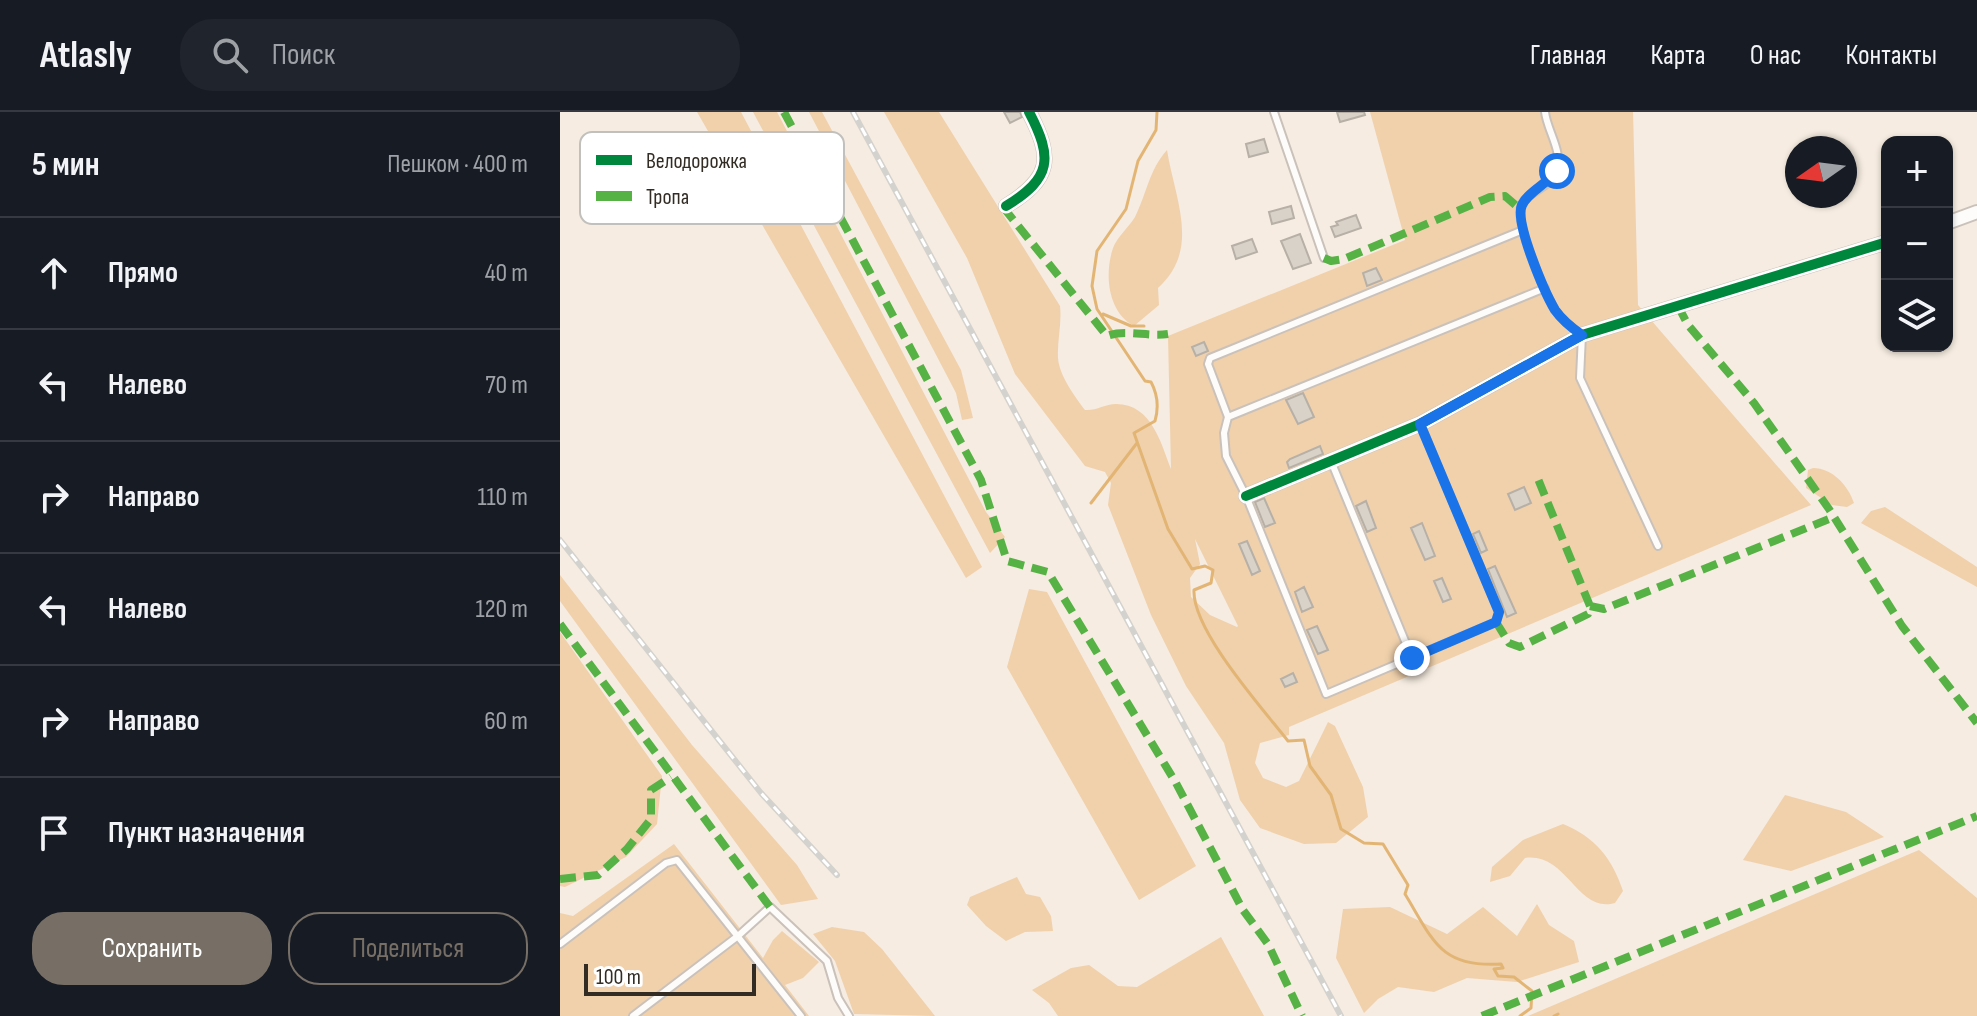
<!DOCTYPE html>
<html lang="ru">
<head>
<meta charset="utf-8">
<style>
  body { margin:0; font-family:"Sofia Sans Condensed",sans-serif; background:#20242c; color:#f1f3f6 }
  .controls { position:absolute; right:24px; top:24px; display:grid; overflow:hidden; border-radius:16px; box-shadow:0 2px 6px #0004 }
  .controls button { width:72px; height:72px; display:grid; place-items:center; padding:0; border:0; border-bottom:2px solid #363941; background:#171b24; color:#f1f3f6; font:40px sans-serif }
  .compass { position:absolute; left:1225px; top:24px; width:72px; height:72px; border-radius:50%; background:#171b24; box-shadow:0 2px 6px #0004; rotate:256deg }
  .scale { position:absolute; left:24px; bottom:20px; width:172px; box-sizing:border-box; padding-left:8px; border:4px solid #322c24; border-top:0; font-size:22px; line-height:28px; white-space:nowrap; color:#322c24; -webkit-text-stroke:6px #fff; paint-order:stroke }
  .stop { position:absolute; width:24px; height:24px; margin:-18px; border:6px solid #1a73e8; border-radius:50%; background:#fff }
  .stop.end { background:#1a73e8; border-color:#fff; box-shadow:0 2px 8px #0008 }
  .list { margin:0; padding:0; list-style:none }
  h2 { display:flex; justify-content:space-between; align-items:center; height:104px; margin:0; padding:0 32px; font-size:34px }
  h2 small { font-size:26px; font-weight:400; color:#9ea1a6 }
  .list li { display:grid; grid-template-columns:52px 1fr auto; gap:24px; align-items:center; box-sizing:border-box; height:112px; padding:0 32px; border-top:2px solid #363941 }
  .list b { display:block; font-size:30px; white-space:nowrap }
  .list em { font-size:26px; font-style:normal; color:#9ea1a6 }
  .actions { display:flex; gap:16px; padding:24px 32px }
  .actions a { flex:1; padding:18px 0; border:2px solid #776f66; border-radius:32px; text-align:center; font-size:28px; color:#776f66 }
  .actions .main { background:#776f66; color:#fff }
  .icon { flex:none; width:44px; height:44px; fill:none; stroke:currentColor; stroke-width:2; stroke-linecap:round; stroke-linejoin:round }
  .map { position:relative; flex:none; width:1417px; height:904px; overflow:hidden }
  header { display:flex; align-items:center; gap:48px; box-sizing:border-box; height:112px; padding:0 40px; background:#171b24; border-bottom:2px solid #363941 }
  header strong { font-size:38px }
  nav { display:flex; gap:44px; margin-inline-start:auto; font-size:28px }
  .search { width:560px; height:72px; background:#20242c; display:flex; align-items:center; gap:20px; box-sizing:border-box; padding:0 28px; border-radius:32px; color:#9ea1a6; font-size:30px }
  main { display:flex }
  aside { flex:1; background:#171b24 }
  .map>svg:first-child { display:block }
  .green { fill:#f0d1ac; fill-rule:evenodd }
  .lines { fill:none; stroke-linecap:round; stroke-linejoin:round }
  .stream { stroke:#e3b574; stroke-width:3 }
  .building { fill:#d9d2c9; stroke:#b7b0a7; stroke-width:2 }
  .service-casing { stroke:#cac2ba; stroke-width:10 }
  .minor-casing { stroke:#cac2ba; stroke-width:16 }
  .service { stroke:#fefcfa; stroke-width:6 }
  .minor { stroke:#fefcfa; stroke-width:12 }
  .rail-casing { stroke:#d4d2ce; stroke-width:6 }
  .rail { stroke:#fff; stroke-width:3; stroke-dasharray:9; stroke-linecap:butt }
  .quiet { stroke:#56b245; stroke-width:8; stroke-dasharray:16 8; stroke-linecap:butt }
  .cycleway-casing { stroke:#fff; stroke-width:15 }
  .cycleway { stroke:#00873e; stroke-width:10 }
  .route { stroke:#1a73e8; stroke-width:10 }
  .key { fill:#fff; stroke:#c2c0bd; stroke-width:2 }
  .key-label { font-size:22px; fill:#322c24 }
</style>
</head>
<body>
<header>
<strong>Atlasly</strong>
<div class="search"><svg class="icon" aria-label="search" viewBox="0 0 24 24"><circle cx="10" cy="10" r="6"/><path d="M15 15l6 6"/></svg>Поиск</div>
<nav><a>Главная</a><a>Карта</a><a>О нас</a><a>Контакты</a></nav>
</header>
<main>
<aside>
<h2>5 мин<small>Пешком · 400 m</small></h2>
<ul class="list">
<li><svg class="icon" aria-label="ahead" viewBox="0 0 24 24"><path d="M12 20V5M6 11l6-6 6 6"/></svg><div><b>Прямо</b></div><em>40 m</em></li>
<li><svg class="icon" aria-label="left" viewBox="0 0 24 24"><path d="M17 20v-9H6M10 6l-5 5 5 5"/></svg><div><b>Налево</b></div><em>70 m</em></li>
<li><svg class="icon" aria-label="right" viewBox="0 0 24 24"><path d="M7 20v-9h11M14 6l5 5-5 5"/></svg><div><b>Направо</b></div><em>110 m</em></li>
<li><svg class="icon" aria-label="left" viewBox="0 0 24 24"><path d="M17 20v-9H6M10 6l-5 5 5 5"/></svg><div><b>Налево</b></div><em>120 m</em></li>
<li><svg class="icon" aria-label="right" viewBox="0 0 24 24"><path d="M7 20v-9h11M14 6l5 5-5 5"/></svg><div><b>Направо</b></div><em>60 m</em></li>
<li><svg class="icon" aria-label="arrive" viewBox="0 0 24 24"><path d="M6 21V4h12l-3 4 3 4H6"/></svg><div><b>Пункт назначения</b></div></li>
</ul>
<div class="actions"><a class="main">Сохранить</a><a>Поделиться</a></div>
</aside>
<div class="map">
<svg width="1417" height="904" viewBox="0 0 1417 904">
  <rect width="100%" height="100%" fill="#f6ece1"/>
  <path class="green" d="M 137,0 L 181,0 L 422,455 L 406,466 Z
    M 193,0 L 217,0 L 426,400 L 445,425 L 430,441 Z
    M 249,0 L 262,0 L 401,258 L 413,306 L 402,308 L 396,281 Z
    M 324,0 L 379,0 L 500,194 C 502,212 497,229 498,246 C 499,263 515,285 525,298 C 536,299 545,292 556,292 C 592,292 601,332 611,357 L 608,224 L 845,128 L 810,0 L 1073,0 L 1078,193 L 1251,393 L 729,615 L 729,623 L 700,631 L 695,651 L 703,666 L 726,675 L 739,669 L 768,610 L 775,614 L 803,675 L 808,705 L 776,731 L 744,732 L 700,716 L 680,688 L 664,631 L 626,574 L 591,503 L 548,393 L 551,371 L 545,360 L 525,354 L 455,262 L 407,146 ZM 635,427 L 678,514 L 677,515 L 650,503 L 631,485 L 630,466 L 640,452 Z
    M 607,38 C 615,88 641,137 598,176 L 599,193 L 574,214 C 548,200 544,163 553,136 C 557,125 569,115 575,105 C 587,81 589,58 607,38 Z
    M 1253,356 C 1272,356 1288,373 1294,391 L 1287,395 L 1272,393 L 1246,376 L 1248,358 Z
    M 1325,395 L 1417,455 L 1417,475 L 1301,411 L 1311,399 Z
    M 0,463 L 132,633 L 237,753 L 258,787 L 221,793 L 0,489 Z
    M 469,477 L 487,480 L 636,754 L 579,788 L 447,555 Z
    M 0,520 L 102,664 L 97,712 L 66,745 L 5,775 L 0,774 Z
    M 1225,683 L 1286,700 L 1324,725 L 1231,759 L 1183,748 Z
    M 1003,712 C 1035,725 1052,746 1063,779 L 1055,791 C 1017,802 1007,740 965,746 L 950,764 L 930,770 L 932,755 L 963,728 Z
    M 114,732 L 203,846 L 213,828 L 222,819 L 259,850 L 243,866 L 225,873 L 249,904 L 0,904 L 0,801 L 13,804 Z
    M 1359,738 L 1417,786 L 1417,904 L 968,904 Z
    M 457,765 L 466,782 L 480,785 L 491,804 L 493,819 L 465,820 L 446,829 L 426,814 L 407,793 L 410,785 Z
    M 977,792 L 989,813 L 1014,829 L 1019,850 L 957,870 L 907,866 L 874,880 L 838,875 L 818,887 L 804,901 L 776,846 L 783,797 L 830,795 L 887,822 L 923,795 L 957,824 Z
    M 272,815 L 304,820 L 322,837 L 375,904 L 294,902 L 275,849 L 253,822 Z
    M 661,825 L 704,904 L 498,904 L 489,891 L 472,878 L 511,856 L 529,853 L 558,874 L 577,875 Z"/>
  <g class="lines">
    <path class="stream" d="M 597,0 L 596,18 L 578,49 L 566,97 L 537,139 L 532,174 L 537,197 L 585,269 L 591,270 C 598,283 599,295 595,309 L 574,321 L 608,417 L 632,457 L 645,454 L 653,458 L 651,471 L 634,478 C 632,518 703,597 728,629 L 744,628 L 750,654 L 771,683 L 781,717 L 804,731 L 823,732 L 848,773 L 845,782 C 873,828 880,856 941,852 L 943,856 L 934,857 L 938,864 L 954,865 L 972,879 L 971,896 L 960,904
      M 543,202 L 571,214 L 584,214
      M 531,391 L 577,331
      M 994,904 L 998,902"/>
  </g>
  <path class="building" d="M 444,0 L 460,0 L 462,5 L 450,11 Z
    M 777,0 L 804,0 L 805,3 L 780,10 Z
    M 704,27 L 708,40 L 689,45 L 686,32 Z
    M 731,94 L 734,106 L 712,112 L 709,100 Z
    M 796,103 L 801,116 L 775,125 L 771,115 L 778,113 L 776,110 Z
    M 740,122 L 751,151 L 733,157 L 721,129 Z
    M 692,127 L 697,140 L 676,147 L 672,134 Z
    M 816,156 L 822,168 L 807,174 L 803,161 Z
    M 644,230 L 648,239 L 636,244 L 632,235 Z
    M 743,281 L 754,305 L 738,312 L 726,288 Z
    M 760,334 L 763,342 L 729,356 L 727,350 L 730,347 Z
    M 964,375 L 971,391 L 955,398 L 948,382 Z
    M 704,386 L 715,411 L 705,415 L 695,390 Z
    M 806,389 L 816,416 L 807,420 L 796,394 Z
    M 862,411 L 875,444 L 865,448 L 851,416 Z
    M 919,419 L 927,438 L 921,441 L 913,422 Z
    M 687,429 L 700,459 L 692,463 L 679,432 Z
    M 935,454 L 956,501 L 947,505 L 928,457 Z
    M 882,466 L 891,487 L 883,490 L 874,469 Z
    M 744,475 L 753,495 L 742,500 L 735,480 Z
    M 757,514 L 768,538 L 758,542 L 747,518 Z
    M 733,561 L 737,570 L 725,575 L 721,567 Z"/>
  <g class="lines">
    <defs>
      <path id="service" d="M 714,0 L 764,146
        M 985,0 C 987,19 1004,40 996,60 C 990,76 967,79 961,94 C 955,112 985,181 995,198 C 1002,208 1012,216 1022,223 L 1020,266 L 1098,434
        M 668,305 L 985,176
        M 860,312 L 939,500 L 936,510 L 766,582 L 686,384 L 666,344 L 664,321 L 668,305 L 648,252 L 650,246 L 963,118
        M 771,349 L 852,546
        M 0,832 L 106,751 L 117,748 L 241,904
        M 73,904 L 178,824 L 210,795 L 267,849 L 278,886 L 289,904"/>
      <path id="minor" d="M 446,94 C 492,66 493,46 469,0
        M 1387,111 L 1417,100
        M 686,384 L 860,312 L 1022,223 L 1327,130"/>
    </defs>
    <use href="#service" class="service-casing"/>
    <use href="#minor" class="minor-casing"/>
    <use href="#service" class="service"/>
    <use href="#minor" class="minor"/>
    <defs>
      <path id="rail" d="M 293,0 L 781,904
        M 0,428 L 201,681 L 277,763"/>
    </defs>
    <use href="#rail" class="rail-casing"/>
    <use href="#rail" class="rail"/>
    <path class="quiet" d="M 224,0 L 421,368 L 447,449 L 488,460 L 616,671 L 683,798 L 708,832 L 742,904
      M 446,94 L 447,100 L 547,224 C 565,217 587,225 608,222
      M 764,146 L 771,149 L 784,147 L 930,85 L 945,84 L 960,97
      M 1118,194 L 1128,213 L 1194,291 L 1269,397 L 1342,514 L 1417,611
      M 1030,494 L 1044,497 L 1274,405
      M 936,510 L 949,531 L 960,535 L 1028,502 L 1030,494 L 978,367
      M 0,512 L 210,795
      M 0,767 L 38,763 L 67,737 L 91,707 L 91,678 L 111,665
      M 922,904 L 1417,704"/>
    <defs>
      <path id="cycleway" d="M 446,94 C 492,66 493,46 469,0
        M 686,384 L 860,312 L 1022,223 L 1327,130"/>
    </defs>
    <use href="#cycleway" class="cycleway-casing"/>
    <use href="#cycleway" class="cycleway"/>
  </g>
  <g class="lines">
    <path class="route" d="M 852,546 L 936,510 L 939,500 L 860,312 L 1022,223 C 1012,216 1002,208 995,198 C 985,181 954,110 962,93 C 968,80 988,71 997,59"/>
  </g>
  <rect x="20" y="20" width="264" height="92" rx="12" class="key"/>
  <rect x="36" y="43" width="36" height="10" fill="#00873e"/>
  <rect x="36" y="79" width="36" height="10" fill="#56b245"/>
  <g class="key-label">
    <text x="86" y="56">Велодорожка</text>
    <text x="86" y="92">Тропа</text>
  </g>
</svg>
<div class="controls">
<button>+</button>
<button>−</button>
<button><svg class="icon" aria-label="layers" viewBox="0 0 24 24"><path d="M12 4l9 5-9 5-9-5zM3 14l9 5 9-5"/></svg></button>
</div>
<svg class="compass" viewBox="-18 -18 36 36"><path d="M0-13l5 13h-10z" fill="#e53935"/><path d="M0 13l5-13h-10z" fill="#9ea1a6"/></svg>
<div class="scale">100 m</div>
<div class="stop" style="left:997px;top:59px"></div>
<div class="stop end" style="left:852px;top:546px"></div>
</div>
</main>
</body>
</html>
